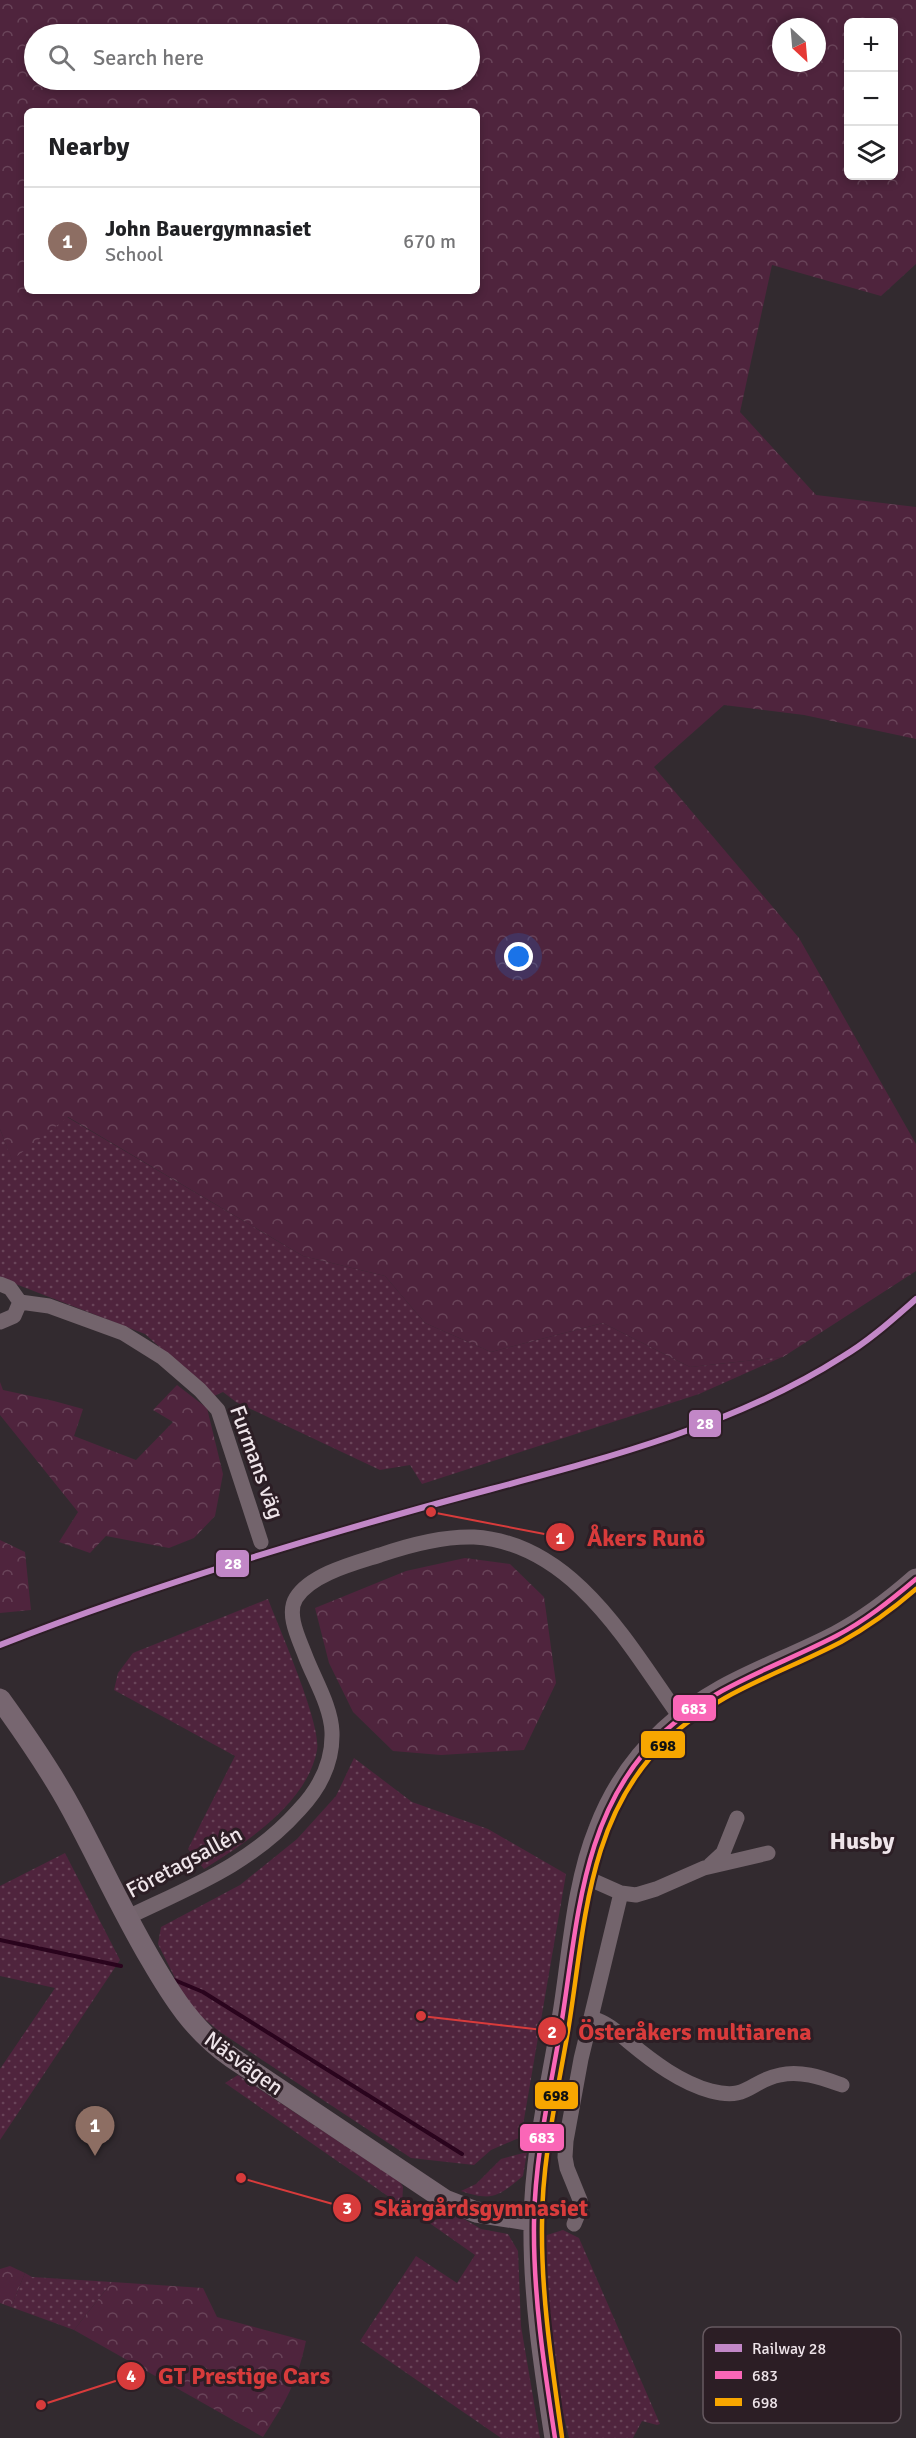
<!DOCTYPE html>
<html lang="en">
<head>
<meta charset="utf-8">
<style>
  body { margin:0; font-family:Signika,sans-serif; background:#f6f6f6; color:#202124 }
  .controls { position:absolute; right:18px; top:18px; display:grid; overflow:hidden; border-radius:9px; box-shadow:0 3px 9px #0003 }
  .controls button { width:54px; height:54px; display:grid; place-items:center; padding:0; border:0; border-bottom:2px solid #e0e0e0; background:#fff; color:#202124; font:30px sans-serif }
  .compass { position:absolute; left:772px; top:18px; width:54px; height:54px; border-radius:50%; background:#fff; box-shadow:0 3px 9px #0003; rotate:154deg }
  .you { position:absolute; left:519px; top:957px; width:21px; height:21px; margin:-15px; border:4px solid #fff; border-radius:50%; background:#1a73e8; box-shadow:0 0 0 9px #1a73e833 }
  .badge { display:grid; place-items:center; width:39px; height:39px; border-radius:50%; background:#0f766e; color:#fff; font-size:20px; font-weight:700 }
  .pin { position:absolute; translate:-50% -50px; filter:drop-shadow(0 2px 3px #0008) }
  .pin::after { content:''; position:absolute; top:32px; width:21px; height:18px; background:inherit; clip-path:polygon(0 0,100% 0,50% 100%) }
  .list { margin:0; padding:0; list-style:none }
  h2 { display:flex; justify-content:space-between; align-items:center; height:78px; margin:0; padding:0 24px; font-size:26px }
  h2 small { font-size:20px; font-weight:400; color:#757577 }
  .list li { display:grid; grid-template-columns:39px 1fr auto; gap:18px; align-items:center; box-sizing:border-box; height:108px; padding:0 24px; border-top:2px solid #e0e0e0 }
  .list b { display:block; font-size:22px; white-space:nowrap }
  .list p { margin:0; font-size:20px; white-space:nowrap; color:#757577 }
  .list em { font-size:20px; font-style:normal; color:#757577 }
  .icon { flex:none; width:33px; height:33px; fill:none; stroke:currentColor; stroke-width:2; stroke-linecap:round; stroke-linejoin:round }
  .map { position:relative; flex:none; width:916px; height:2438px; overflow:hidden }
  .search { position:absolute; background:#fff; box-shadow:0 3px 9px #0003; left:24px; top:24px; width:456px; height:66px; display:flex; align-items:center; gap:15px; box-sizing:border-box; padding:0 21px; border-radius:33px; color:#757577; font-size:22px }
  .panel { position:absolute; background:#fff; box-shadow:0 3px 9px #0003; left:24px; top:108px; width:456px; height:186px; border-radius:9px }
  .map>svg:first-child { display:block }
  .grass { fill:url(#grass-dots) }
  .forest { fill:url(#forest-crowns); fill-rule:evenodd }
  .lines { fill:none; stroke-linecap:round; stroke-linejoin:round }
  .stream { stroke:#2a041d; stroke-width:4 }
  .street { stroke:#73646c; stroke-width:15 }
  .secondary { stroke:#776670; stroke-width:21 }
  .bus-1-casing { stroke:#2c1e25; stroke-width:9 }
  .bus-2-casing { stroke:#2c1e25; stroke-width:9 }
  .bus-1 { stroke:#fa66b7; stroke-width:4.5 }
  .bus-2 { stroke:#f7a600; stroke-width:4.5 }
  .rail-1-casing { stroke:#2c1e25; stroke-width:10 }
  .rail-1 { stroke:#c287c7; stroke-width:6 }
  .labels { text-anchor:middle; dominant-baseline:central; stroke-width:6; stroke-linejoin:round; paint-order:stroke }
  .street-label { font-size:22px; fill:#eee4e9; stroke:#2c1e25 }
  .neighbourhood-label { font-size:24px; font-weight:bold; fill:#eee4e9; stroke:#2c1e25 }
  .key { fill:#2c1e25; stroke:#665960; stroke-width:1.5 }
  .key-label { font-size:16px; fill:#eee4e9 }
  .leader { fill:none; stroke:#d83b3b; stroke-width:2 }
  .callout-dot { fill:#d83b3b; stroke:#2c1e25; stroke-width:2 }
  .mark-label { font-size:18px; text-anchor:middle; font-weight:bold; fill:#fff }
  .callout-label { font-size:24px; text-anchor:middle; font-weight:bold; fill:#d83b3b; stroke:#2c1e25; stroke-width:6; stroke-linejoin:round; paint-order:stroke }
  .line-badge { stroke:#2c1e25; stroke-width:2 }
  .badge-label { font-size:16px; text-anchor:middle; font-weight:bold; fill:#fff }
  .pale-badge-label { font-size:16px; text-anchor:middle; font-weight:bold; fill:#111 }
</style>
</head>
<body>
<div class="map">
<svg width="916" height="2438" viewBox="0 0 916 2438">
  <defs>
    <pattern id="grass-dots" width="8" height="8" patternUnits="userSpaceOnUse" patternTransform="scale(1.5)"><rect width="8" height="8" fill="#4f243d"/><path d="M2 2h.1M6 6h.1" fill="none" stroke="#694459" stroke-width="1.8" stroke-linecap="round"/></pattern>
    <pattern id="forest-crowns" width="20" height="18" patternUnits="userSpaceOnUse" patternTransform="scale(1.5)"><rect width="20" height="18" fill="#4f243d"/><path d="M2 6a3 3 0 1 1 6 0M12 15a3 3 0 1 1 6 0" fill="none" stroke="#694459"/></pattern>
  </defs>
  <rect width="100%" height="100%" fill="#322a2f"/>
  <path class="grass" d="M 67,1117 L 303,1256 L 385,1276 L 425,1323 L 491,1352 L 603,1323 L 690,1367 L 782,1357 L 699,1394 L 422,1484 L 410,1465 L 380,1470 L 236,1402 L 223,1392 L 214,1396 L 145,1334 L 0,1278 L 0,1129 L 12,1159 Z
    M 268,1599 C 279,1628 322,1725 317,1750 C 308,1802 246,1843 204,1869 L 188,1849 L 235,1756 L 114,1690 L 118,1673 L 133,1653 Z
    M 354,1758 L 412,1802 L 488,1829 L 566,1874 L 521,2137 L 491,2150 L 474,2165 L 411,2158 L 220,2032 L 189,2006 L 158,1944 L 161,1927 L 240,1885 L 297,1839 L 336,1796 Z
    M 65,1853 L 120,1960 L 0,2140 L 0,2069 L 55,1988 L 0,1976 L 0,1886 Z
    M 238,2075 L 400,2182 L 403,2187 L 402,2206 L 225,2083 Z
    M 527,2152 L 523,2176 C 499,2196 493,2202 461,2191 L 476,2184 L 501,2159 Z
    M 419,2209 L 436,2220 L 447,2209 L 481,2229 L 508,2234 L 518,2251 L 521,2326 L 540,2438 L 501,2438 L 360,2341 L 416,2256 L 457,2283 L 475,2255 L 415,2213 Z
    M 563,2230 L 579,2238 L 660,2424 L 657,2425 L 642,2421 L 633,2438 L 569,2438 L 549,2354 L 541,2241 L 547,2235 Z
    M 25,2273 L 32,2277 L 112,2282 L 74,2330 L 11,2307 Z"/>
  <path class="forest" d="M 0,0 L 916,0 L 916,264 L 881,296 L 772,265 L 740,412 L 816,495 L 916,507 L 916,739 L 804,715 L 724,705 L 654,767 L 799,938 L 916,1144 L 916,1271 L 783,1357 L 690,1367 L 603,1323 L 491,1352 L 425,1323 L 385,1276 L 303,1256 L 68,1117 L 12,1160 L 0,1129 ZM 848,22 L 894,22 L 894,176 L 848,176 ZM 781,27 L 817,27 L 817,63 L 781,63 ZM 470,34 L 470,80 L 34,80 L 34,34 ZM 27,111 L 477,111 L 477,291 L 27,291 Z
    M 0,1382 L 3,1390 L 54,1401 L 83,1409 L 74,1436 L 136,1460 L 173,1422 L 153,1410 L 177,1385 L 207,1408 L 223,1474 L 215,1516 L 194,1538 L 169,1548 L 106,1536 L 90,1553 L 59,1542 L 78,1512 L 0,1415 Z
    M 0,1540 L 25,1552 L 31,1610 L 0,1613 Z
    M 465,1558 L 510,1564 L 544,1597 L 556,1683 L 524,1750 L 441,1755 L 393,1751 L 353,1712 L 329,1663 L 315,1608 L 406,1571 Z
    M 10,2266 L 25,2273 L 11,2307 L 0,2303 L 0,2269 Z
    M 112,2282 L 203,2288 L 217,2317 L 306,2341 C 297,2383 286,2401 263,2437 L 74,2330 Z"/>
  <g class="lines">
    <path class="stream" d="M 0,1940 L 121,1966
      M 172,1979 L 203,1992 L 462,2154"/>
    <path class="street" d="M 0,1284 L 10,1288 L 20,1302
      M 20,1302 L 49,1306 L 123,1333 L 163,1358 L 200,1390 L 218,1410 L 261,1542
      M 0,1322 L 14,1316 L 20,1302
      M 710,1865 L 723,1853 L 737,1818
      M 585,1877 L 621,1893 L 636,1895 L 656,1889 L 704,1868 L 768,1853
      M 126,1918 C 190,1887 250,1865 299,1810 C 319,1789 333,1763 332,1732 C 331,1706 314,1679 305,1655 C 299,1639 286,1614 296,1598 C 311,1574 355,1563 380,1555 C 409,1545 444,1536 474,1537 C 574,1543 629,1646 680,1717
      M 591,2018 C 608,2023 616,2031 629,2042 C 653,2062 681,2083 711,2091 C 749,2101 749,2081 780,2075 C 801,2070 822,2078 842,2085
      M 574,2224 L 581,2207 L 580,2200 L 567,2168 L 565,2157 L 566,2141 L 581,2059 L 621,1893"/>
    <path class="secondary" d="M 0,1699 C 26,1735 51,1771 72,1810 C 99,1860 122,1911 151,1960 C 173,1998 194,2031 231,2057 L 445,2200 L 476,2212 L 534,2221
      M 555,2438 C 544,2366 533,2295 534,2222 C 535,2149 553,2078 564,2007 C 573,1949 577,1883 599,1829 C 613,1792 636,1758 665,1731 C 718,1682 774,1668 836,1636 C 865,1621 891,1601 916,1579"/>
    <defs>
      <path id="bus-1" d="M 555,2438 C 544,2367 533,2294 534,2222 C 535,2158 549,2095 560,2032 C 578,1926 579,1810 665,1731 C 714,1686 778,1666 836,1636 C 865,1621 891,1600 916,1579"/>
      <path id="bus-2" d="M 562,2437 C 552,2366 541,2295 542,2224 C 542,2159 557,2095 568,2031 C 585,1928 586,1816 668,1739 C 717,1692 782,1673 841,1642 C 868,1627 893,1609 916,1589"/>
    </defs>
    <use href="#bus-1" class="bus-1-casing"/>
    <use href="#bus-2" class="bus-2-casing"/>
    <use href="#bus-1" class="bus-1"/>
    <use href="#bus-2" class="bus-2"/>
    <defs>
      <path id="rail-1" d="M 0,1645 C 135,1592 274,1549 414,1510 C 556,1470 717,1437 842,1357 C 869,1341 892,1320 916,1299"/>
    </defs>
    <use href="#rail-1" class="rail-1-casing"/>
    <use href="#rail-1" class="rail-1"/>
  </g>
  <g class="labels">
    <g class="street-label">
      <text transform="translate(257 1462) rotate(70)">Furmans väg</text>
      <text transform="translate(184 1862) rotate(-28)">Företagsallén</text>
      <text transform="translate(244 2063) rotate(36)">Näsvägen</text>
    </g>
    <g class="neighbourhood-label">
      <text x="862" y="1841">Husby</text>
    </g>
  </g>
  <rect x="703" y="2327" width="198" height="96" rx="9" class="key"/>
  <rect x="715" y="2344" width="27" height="8" fill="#c287c7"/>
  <rect x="715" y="2371" width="27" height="8" fill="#fa66b7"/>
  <rect x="715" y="2398" width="27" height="8" fill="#f7a600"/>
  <g class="key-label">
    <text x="752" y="2354">Railway 28</text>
    <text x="752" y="2381">683</text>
    <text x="752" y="2408">698</text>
  </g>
  <path class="leader" d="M431 1512L560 1537M421 2016L552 2031M241 2178L347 2208M41 2405L131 2376"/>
  <g class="callout-dot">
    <circle cx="431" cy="1512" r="6"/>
    <circle cx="421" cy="2016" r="6"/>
    <circle cx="241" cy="2178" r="6"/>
    <circle cx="41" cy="2405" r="6"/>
    <circle cx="560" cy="1537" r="15"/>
    <circle cx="552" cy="2031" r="15"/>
    <circle cx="347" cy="2208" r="15"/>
    <circle cx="131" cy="2376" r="15"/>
  </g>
  <g class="mark-label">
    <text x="560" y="1544">1</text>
    <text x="552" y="2038">2</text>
    <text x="347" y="2214">3</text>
    <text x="131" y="2382">4</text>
  </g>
  <g class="callout-label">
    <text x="646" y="1546">Åkers Runö</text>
    <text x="695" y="2040">Österåkers multiarena</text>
    <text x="481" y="2216">Skärgårdsgymnasiet</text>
    <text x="244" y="2384">GT Prestige Cars</text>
  </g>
  <g class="line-badge">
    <rect x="688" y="1409" width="34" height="29" rx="6" fill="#c287c7"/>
    <rect x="215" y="1549" width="35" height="29" rx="6" fill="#c287c7"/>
    <rect x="672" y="1694" width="45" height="28" rx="6" fill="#fa66b7"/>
    <rect x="640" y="1730" width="46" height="29" rx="6" fill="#f7a600"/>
    <rect x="534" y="2081" width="45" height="29" rx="6" fill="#f7a600"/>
    <rect x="519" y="2123" width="46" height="29" rx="6" fill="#fa66b7"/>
  </g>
  <g class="badge-label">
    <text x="705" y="1429">28</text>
    <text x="233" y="1569">28</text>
    <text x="694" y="1714">683</text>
    <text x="542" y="2143">683</text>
  </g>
  <g class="pale-badge-label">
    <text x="663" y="1751">698</text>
    <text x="556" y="2101">698</text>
  </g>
</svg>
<div class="controls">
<button>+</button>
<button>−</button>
<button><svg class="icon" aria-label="layers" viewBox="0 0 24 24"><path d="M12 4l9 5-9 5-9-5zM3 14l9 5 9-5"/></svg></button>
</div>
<svg class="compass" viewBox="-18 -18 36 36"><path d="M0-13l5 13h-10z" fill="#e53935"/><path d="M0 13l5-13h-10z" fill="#757577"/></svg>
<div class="you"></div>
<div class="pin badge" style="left:95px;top:2156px;background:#8d6e63">1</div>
<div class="search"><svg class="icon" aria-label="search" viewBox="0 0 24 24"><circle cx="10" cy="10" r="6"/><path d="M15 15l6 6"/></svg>Search here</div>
<section class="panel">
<h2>Nearby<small></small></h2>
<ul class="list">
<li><span class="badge" style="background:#8d6e63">1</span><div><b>John Bauergymnasiet</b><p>School</p></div><em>670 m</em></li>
</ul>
</section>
</div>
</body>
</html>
